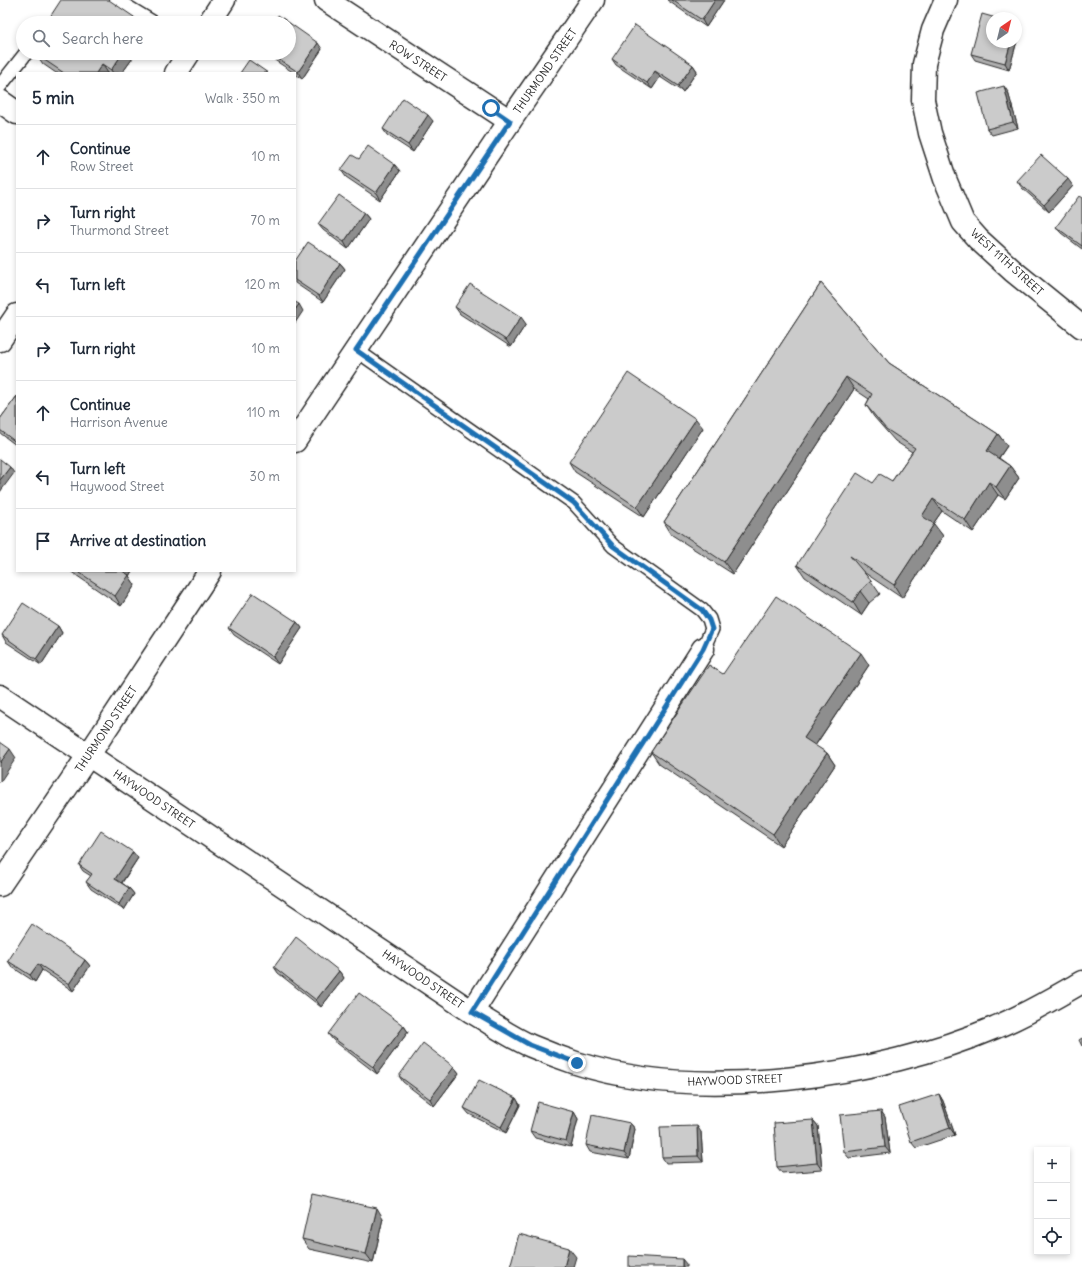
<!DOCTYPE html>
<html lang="en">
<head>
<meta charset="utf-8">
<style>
  body { margin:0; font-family:Delius,sans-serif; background:#f2f2f3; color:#1f2937 }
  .controls { position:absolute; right:12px; bottom:12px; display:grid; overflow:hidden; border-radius:0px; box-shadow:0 2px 6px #0003 }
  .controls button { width:36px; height:36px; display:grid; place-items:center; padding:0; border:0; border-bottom:1px solid #e0e1e3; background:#fff; color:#1f2937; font:20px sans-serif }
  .compass { position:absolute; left:986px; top:12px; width:36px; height:36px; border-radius:50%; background:#fff; box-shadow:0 2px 6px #0003; rotate:35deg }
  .stop { position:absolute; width:12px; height:12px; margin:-9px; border:3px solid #1f6fb2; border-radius:50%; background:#fff }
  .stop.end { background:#1f6fb2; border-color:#fff; box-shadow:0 1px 4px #0008 }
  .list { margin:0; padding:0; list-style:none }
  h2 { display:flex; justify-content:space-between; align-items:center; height:52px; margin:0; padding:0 16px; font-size:17px }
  h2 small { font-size:13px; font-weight:400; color:#747a83 }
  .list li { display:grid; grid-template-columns:26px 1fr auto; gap:12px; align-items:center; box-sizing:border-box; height:64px; padding:0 16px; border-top:1px solid #e0e1e3 }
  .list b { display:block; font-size:15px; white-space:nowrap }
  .list p { margin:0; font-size:13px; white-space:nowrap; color:#747a83 }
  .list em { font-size:13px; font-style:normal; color:#747a83 }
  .icon { flex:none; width:22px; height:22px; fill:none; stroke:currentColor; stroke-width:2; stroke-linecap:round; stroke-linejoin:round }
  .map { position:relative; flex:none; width:1082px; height:1267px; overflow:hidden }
  .search { position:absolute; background:#fff; box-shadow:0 2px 6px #0003; left:16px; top:16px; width:280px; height:44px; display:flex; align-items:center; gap:10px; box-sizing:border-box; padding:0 14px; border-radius:22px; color:#747a83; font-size:15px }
  .panel { position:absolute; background:#fff; box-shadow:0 2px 6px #0003; left:16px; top:72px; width:280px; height:500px; border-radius:0px }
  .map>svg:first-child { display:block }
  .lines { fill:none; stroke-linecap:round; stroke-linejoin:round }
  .service-casing { stroke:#2b2b2b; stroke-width:16 }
  .minor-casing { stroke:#2b2b2b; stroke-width:25 }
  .tertiary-casing { stroke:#2b2b2b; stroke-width:25 }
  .service { stroke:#fff; stroke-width:13 }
  .minor { stroke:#fff; stroke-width:22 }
  .tertiary { stroke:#fff; stroke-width:22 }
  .wall { fill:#afafaf; stroke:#2b2b2b }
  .shaded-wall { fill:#8e8e8e; stroke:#2b2b2b }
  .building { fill:#cbcbcb; stroke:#2b2b2b }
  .route { stroke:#1f6fb2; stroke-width:5 }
  .labels { text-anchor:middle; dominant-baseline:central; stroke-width:3; stroke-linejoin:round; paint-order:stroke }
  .street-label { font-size:11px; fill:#2b2b2b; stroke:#fff }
</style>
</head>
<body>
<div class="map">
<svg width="1082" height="1267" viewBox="0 0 1082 1267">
  <rect width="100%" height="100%" fill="#fff"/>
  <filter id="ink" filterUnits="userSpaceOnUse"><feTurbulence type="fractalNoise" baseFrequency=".025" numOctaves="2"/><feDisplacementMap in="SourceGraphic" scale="8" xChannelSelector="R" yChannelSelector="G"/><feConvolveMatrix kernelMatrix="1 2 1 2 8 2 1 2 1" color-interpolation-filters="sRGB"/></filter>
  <g filter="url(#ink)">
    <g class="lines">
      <defs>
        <path id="service" d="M 116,0 L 154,23
          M 0,86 L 26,53
          M 356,350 L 574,503 L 613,546 L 702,610 L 709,619 L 712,629 L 703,649"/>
        <path id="minor" d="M 326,0 L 510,121
          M 946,0 L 933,30 L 924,64 L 923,100 L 930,133 L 945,179 L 963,222 L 978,239 L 1013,271 L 1082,327
          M 209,23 L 224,0
          M 176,73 L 189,53
          M 0,101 L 17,113
          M 0,340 L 17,315
          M 0,696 L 472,1012 C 491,1023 510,1037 531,1046 C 545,1052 561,1058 576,1063 C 699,1103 879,1077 996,1027 C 1026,1015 1054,998 1082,982
          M 472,1012 L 703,649"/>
        <path id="tertiary" d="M 295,441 L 510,121 L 593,0
          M 0,885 L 88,756 L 210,571"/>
      </defs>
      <use href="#service" class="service-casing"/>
      <use href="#minor" class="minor-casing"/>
      <use href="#tertiary" class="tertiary-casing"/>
      <use href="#service" class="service"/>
      <use href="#minor" class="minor"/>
      <use href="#tertiary" class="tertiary"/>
    </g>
    <path class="wall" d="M 667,0 L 724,0 L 706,27 Z
      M 1020,30 L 1009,70 L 975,60 L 971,54 Z
      M 322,49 L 302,79 L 295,74 L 295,73 L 294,73 L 264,53 L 289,53 Z
      M 37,55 L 135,55 L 122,73 L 56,73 L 43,64 Z
      M 612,59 L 693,65 L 697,71 L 683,92 L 660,77 L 652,89 L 616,65 Z
      M 1008,92 L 1018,128 L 992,135 L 987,129 Z
      M 433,121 L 413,152 L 387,135 L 383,129 Z
      M 359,159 L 400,171 L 380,200 L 346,177 L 341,170 Z
      M 1017,181 L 1073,186 L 1049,212 L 1022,188 Z
      M 1082,198 L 1082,249 L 1061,233 L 1056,227 Z
      M 364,213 L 369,219 L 348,249 L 323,230 L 318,224 Z
      M 295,261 L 340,263 L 345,269 L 323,302 L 295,283 Z
      M 821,283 L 889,363 L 998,434 L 1007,446 L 999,458 L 1010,466 L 1019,478 L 1005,499 L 998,495 L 973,532 L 942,511 L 933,524 L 943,536 L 902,598 L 862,571 L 871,581 L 880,594 L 869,603 L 861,615 L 805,577 L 797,565 L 873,483 L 892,481 L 912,452 L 895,441 L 874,417 L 866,405 L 869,399 L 854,389 L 733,574 L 672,535 L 664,522 Z
      M 455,307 L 526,324 L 511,347 L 460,314 Z
      M 17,396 L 17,446 L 0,433 L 0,419 Z
      M 703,428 L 644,517 L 575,472 L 569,462 Z
      M 70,571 L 132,571 L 129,576 L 135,585 L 121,606 Z
      M 297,622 L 302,628 L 278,664 L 234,635 L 229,628 Z
      M 58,626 L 62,633 L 41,665 L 6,642 L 2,635 Z
      M 869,665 L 815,746 L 827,753 L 835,765 L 781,846 L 659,764 L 651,752 L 723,674 Z
      M 138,858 L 122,883 L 129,888 L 134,894 L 124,910 L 91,889 L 86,882 L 91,876 L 83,871 L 79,865 Z
      M 85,960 L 90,966 L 73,991 L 42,970 L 35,982 L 12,967 L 8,961 Z
      M 274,967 L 339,971 L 344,978 L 321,1007 L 278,973 Z
      M 404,1026 L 408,1032 L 377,1074 L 333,1040 L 328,1034 Z
      M 454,1067 L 459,1073 L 434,1106 L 403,1082 L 399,1076 Z
      M 939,1094 L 943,1101 L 955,1135 L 916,1148 L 911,1142 Z
      M 516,1098 L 520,1105 L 506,1133 L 469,1114 L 464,1108 Z
      M 881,1111 L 885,1117 L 890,1153 L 849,1158 L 844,1152 Z
      M 574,1112 L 578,1119 L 571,1147 L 535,1138 L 530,1131 Z
      M 813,1120 L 818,1126 L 822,1170 L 782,1173 L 777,1167 Z
      M 630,1123 L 635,1129 L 629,1159 L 590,1152 L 586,1145 Z
      M 701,1132 L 703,1162 L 666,1163 L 662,1157 Z
      M 383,1218 L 373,1263 L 309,1249 L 302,1239 Z"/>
    <path class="shaded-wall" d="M 715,0 L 724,0 L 706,27 L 702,20 Z
      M 134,17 L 138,23 L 130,23 Z
      M 1016,24 L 1020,30 L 1009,70 L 1005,63 L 1011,42 L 1016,42 Z
      M 318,43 L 322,49 L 302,79 L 298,72 Z
      M 123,53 L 134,53 L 135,55 L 122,73 L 113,73 L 111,70 Z
      M 102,64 L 108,73 L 96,73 Z
      M 693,65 L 697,71 L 683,92 L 678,86 Z
      M 655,71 L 660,77 L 652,89 L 647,83 Z
      M 1004,86 L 1008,92 L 1018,128 L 1013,122 Z
      M 428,115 L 433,121 L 413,152 L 408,145 Z
      M 395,165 L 400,171 L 380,200 L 376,193 Z
      M 1068,179 L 1073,186 L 1049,212 L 1044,205 Z
      M 364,213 L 369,219 L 348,249 L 344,242 Z
      M 340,263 L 345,269 L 323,302 L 319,296 Z
      M 299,304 L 303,311 L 295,323 L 295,310 Z
      M 521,317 L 526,324 L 511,347 L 506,340 Z
      M 846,377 L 854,389 L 733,574 L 724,562 Z
      M 696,419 L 703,428 L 644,517 L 637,507 Z
      M 998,434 L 1007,446 L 995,463 L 987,451 Z
      M 1010,466 L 1019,478 L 1005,499 L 996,487 Z
      M 10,467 L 14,473 L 0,492 L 0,480 Z
      M 989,482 L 998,495 L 973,532 L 965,520 Z
      M 933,499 L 942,511 L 930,528 L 922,516 Z
      M 934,524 L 943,536 L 902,598 L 894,585 Z
      M 121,571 L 132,571 L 129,576 L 135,585 L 121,606 L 115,596 Z
      M 860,591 L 869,603 L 861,615 L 853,602 Z
      M 297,622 L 302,628 L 278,664 L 273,657 Z
      M 58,626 L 62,633 L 41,665 L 36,659 Z
      M 861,653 L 869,665 L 812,750 L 804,738 Z
      M 10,749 L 16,758 L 0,782 L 0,763 Z
      M 827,753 L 835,765 L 781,846 L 773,834 Z
      M 133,852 L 138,858 L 120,885 L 115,879 Z
      M 129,888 L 134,894 L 124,910 L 119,904 Z
      M 85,960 L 90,966 L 73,991 L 69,984 Z
      M 38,964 L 42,970 L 35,982 L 30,975 Z
      M 339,971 L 344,978 L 321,1007 L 316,1000 Z
      M 404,1026 L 408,1032 L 377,1074 L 373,1067 Z
      M 454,1067 L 459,1073 L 434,1106 L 430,1099 Z
      M 939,1094 L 943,1101 L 955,1135 L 950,1128 Z
      M 516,1098 L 520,1105 L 506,1133 L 501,1127 Z
      M 881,1111 L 885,1117 L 890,1153 L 885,1147 Z
      M 574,1112 L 578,1119 L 571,1147 L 566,1141 Z
      M 813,1120 L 818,1126 L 822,1170 L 817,1163 Z
      M 630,1123 L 635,1129 L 629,1159 L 624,1153 Z
      M 697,1126 L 701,1132 L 703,1162 L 698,1156 Z
      M 377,1208 L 383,1218 L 373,1263 L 366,1254 Z
      M 569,1248 L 576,1257 L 573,1267 L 564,1267 Z
      M 682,1259 L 687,1265 L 687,1267 L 682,1267 Z"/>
    <path class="building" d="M 61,0 L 109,0 L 134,17 L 130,23 L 46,23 Z
      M 672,0 L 715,0 L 702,20 Z
      M 982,14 L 996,18 L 992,18 L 992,42 L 1011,42 L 1005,63 L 971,54 Z
      M 278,15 L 318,43 L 298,72 L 269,53 L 289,53 L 289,23 L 272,23 Z
      M 635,25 L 693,65 L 678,86 L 655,71 L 647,83 L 612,59 Z
      M 38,53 L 123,53 L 111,70 L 102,64 L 96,73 L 64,73 L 37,55 Z
      M 249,60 L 268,73 L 240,73 Z
      M 1004,86 L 1013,122 L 987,129 L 978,93 Z
      M 403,98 L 428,115 L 408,145 L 383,129 Z
      M 368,146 L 395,165 L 376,193 L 341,170 L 352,155 L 359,159 Z
      M 1041,155 L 1068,179 L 1044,205 L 1017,181 Z
      M 339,195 L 364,213 L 344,242 L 318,224 Z
      M 1079,196 L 1082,198 L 1082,246 L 1056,227 Z
      M 308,242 L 340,263 L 319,296 L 295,280 L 295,261 Z
      M 821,283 L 889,363 L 998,434 L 987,451 L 1010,466 L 996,487 L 989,482 L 965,520 L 933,499 L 922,516 L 934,524 L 894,585 L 850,556 L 871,581 L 860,591 L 853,602 L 797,565 L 857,473 L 873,483 L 880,474 L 892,481 L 915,448 L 886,429 L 866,405 L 872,394 L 846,377 L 724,562 L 664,522 Z
      M 470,284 L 521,317 L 506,340 L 455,307 Z
      M 295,302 L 299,304 L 295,310 Z
      M 628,373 L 696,419 L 637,507 L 569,462 Z
      M 17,396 L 17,443 L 0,430 L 0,419 Z
      M 0,459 L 10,467 L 0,480 Z
      M 77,571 L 122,571 L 129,575 L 115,596 Z
      M 253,593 L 297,622 L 273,657 L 229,628 Z
      M 776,596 L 861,653 L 804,738 L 827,753 L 773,834 L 651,752 L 709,665 L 723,674 Z
      M 23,603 L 58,626 L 36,659 L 2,635 Z
      M 0,742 L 10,749 L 0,763 Z
      M 101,831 L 133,852 L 115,879 L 129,888 L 119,904 L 86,882 L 92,874 L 79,865 Z
      M 32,924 L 85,960 L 69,984 L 38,964 L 30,975 L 8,961 Z
      M 296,937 L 339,971 L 316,1000 L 274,967 Z
      M 359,993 L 404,1026 L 373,1067 L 328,1034 Z
      M 1082,1038 L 1082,1046 L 1079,1040 Z
      M 423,1043 L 454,1067 L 430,1099 L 399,1076 Z
      M 479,1080 L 516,1098 L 501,1127 L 464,1108 Z
      M 939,1094 L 950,1128 L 911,1142 L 899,1107 Z
      M 538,1102 L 574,1112 L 566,1141 L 530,1131 Z
      M 881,1111 L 885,1147 L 844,1152 L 840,1115 Z
      M 592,1115 L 630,1123 L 624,1153 L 586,1145 Z
      M 813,1120 L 817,1163 L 777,1167 L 774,1123 Z
      M 697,1126 L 698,1156 L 662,1157 L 660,1127 Z
      M 312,1194 L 377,1208 L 366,1254 L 302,1239 Z
      M 519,1234 L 569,1248 L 564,1267 L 510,1267 Z
      M 629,1256 L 682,1259 L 682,1267 L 629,1267 Z"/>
  </g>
  <g class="lines" filter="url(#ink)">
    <path class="route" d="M 491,108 L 510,121 L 356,350 L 574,503 L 613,546 L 702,610 L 709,620 L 712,629 L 703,649 L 472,1012 L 530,1045 L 577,1063"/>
  </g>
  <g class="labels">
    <g class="street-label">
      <text transform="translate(418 61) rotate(33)">ROW STREET</text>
      <text transform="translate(545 71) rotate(-55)">THURMOND STREET</text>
      <text transform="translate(1007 262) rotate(42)">WEST 11TH STREET</text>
      <text transform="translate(106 729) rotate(-56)">THURMOND STREET</text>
      <text transform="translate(154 799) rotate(34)">HAYWOOD STREET</text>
      <text transform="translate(423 979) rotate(34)">HAYWOOD STREET</text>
      <text transform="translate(735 1080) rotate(-2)">HAYWOOD STREET</text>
    </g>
  </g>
</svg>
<div class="controls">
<button>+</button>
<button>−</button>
<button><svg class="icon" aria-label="locate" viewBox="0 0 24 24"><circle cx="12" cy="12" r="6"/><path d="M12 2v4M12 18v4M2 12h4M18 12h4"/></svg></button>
</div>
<svg class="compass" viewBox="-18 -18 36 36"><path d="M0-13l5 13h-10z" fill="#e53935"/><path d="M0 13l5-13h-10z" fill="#747a83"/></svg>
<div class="stop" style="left:491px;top:108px"></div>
<div class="stop end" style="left:577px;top:1063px"></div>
<div class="search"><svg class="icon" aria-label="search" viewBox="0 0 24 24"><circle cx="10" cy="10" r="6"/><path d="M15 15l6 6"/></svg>Search here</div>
<section class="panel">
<h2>5 min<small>Walk · 350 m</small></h2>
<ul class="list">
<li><svg class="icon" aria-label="ahead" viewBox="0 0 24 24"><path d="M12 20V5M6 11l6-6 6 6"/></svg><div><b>Continue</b><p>Row Street</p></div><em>10 m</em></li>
<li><svg class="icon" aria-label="right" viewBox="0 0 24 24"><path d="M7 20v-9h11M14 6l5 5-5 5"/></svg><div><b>Turn right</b><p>Thurmond Street</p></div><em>70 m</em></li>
<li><svg class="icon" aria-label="left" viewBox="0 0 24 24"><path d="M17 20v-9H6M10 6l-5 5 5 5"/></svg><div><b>Turn left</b></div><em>120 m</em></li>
<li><svg class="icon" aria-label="right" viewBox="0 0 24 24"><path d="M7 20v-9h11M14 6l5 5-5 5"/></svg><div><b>Turn right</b></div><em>10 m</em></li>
<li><svg class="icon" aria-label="ahead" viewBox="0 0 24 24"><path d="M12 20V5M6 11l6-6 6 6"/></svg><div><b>Continue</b><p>Harrison Avenue</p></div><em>110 m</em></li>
<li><svg class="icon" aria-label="left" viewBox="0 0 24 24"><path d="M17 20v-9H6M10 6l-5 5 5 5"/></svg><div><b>Turn left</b><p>Haywood Street</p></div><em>30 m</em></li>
<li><svg class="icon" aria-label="arrive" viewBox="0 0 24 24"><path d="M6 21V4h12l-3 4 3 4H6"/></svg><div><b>Arrive at destination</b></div></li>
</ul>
</section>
</div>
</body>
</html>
